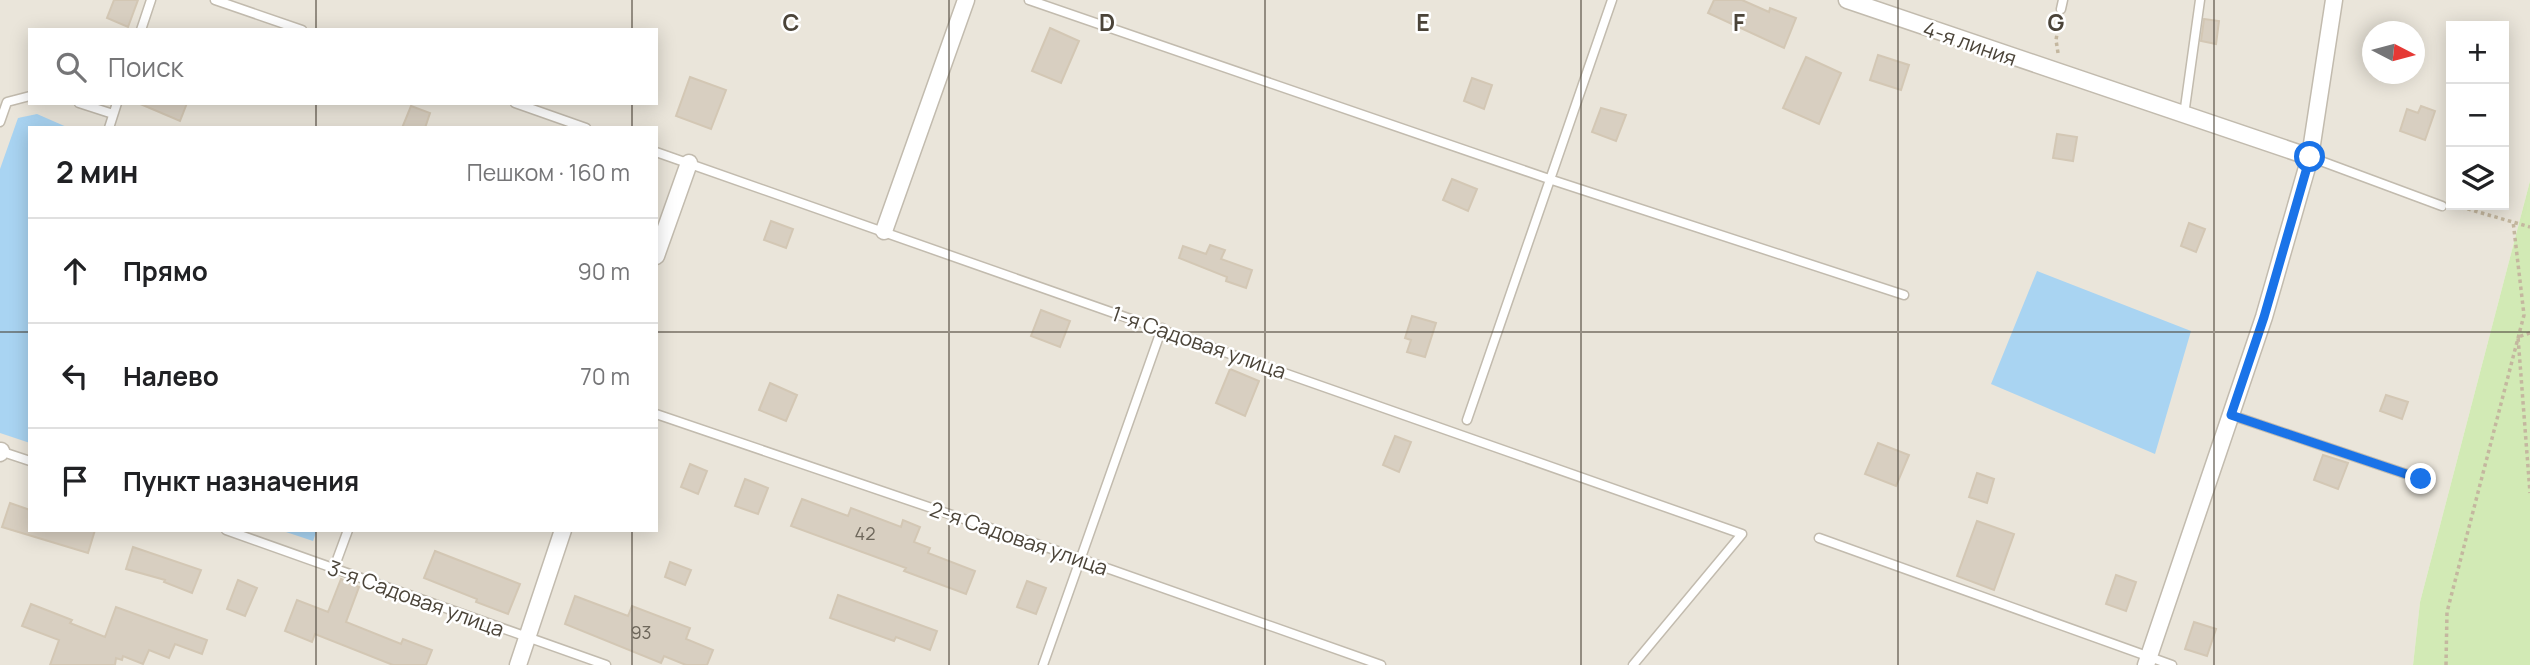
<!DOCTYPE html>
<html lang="ru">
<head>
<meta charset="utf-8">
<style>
  body { margin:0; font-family:Manrope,sans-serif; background:#f6f6f6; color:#202124 }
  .controls { position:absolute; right:21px; top:21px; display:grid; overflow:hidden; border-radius:0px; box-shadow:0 4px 18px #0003 }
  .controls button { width:63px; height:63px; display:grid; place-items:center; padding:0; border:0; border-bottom:2px solid #e0e0e0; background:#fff; color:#202124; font:35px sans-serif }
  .compass { position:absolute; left:2362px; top:21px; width:63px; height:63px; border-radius:50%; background:#fff; box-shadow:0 4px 18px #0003; rotate:96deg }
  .stop { position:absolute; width:21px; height:21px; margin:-16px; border:5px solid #1a73e8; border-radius:50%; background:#fff }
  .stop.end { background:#1a73e8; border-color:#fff; box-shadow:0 2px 7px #0008 }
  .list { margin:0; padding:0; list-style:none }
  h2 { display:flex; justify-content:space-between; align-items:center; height:91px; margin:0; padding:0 28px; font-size:30px }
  h2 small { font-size:23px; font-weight:400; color:#757577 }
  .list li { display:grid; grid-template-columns:46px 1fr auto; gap:21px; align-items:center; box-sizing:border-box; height:105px; padding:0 28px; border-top:2px solid #e0e0e0 }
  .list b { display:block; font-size:26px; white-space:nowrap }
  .list em { font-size:23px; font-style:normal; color:#757577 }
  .icon { flex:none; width:38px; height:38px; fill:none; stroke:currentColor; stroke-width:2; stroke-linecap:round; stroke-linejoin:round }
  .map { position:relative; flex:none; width:2530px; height:665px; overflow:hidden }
  .search { position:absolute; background:#fff; box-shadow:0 4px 18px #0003; left:28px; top:28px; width:630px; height:77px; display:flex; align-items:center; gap:18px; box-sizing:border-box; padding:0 24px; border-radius:0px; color:#757577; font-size:26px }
  .panel { position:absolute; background:#fff; box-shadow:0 4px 18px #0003; left:28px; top:126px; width:630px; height:406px; border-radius:0px }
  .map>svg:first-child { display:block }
  .residential { fill:#eae5da; fill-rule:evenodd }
  .green { fill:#d2eab5 }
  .water { fill:#a9d4f2 }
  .building { fill:#d8cfc1; stroke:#d3c7b4; stroke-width:2 }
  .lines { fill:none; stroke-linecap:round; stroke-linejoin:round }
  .service-casing { stroke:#c2bbae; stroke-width:11 }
  .minor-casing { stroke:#c2bbae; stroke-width:19 }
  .path { stroke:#c4b79f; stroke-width:3.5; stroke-dasharray:3.5 3.5; stroke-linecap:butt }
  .service { stroke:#fff; stroke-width:8 }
  .minor { stroke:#fff; stroke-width:16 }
  .route { stroke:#1a73e8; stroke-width:9 }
  .grid { fill:none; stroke:#4b4439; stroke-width:2; stroke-opacity:0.55 }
  .labels { text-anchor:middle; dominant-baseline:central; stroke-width:5; stroke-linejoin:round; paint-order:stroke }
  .number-label { font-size:18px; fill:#6e675b }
  .street-label { font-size:21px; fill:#4b4439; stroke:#fff }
  .grid-label { font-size:23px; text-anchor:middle; font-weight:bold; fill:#4b4439; stroke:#fff; stroke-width:5; stroke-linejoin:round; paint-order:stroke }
</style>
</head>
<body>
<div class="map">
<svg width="2530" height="665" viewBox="0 0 2530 665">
  <rect width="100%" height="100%" fill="#f6f3ec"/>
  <path class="residential" d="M 0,0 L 2530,0 L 2530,181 L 2420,602 L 2413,665 L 0,665 ZM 2451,26 L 2504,26 L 2504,205 L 2451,205 ZM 30,30 L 656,30 L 656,103 L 30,103 ZM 2372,32 L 2414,32 L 2414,74 L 2372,74 ZM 30,128 L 656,128 L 656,530 L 30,530 Z"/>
  <path class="green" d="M 2530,181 L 2530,665 L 2413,665 L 2420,602 Z"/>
  <path class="water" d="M 37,114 L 69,128 L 30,128 L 30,443 L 0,433 L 0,169 L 18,118 Z
    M 2037,271 L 2191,331 L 2155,454 L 1991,384 Z
    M 280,530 L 317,530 L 313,541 Z"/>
  <path class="building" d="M 114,0 L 138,0 L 128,27 L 107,18 Z
    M 1714,0 L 1742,0 L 1769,12 L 1770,8 L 1796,18 L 1784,48 L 1708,13 Z
    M 2204,19 L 2219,21 L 2216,44 L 2201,41 Z
    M 1050,28 L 1079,41 L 1061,83 L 1032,71 Z
    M 1878,55 L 1909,65 L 1901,90 L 1870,80 Z
    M 1806,57 L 1841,73 L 1819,124 L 1783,108 Z
    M 690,77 L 726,90 L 711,129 L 676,116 Z
    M 1472,78 L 1492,85 L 1484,109 L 1464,101 Z
    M 138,103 L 187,103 L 180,121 Z
    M 411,106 L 430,113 L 425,128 L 402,128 Z
    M 2421,106 L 2435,111 L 2425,140 L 2400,131 L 2407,109 L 2418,113 Z
    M 1601,108 L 1626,115 L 1616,141 L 1592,132 Z
    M 2057,134 L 2077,137 L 2073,161 L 2053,158 Z
    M 1452,179 L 1477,189 L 1468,211 L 1443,200 Z
    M 771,221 L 793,229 L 786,248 L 764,240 Z
    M 2189,223 L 2205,229 L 2196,252 L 2181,246 Z
    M 1210,245 L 1225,250 L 1221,259 L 1252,270 L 1246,288 L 1226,281 L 1227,277 L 1179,258 L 1183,246 L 1206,254 Z
    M 1041,310 L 1070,321 L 1060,347 L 1031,336 Z
    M 1412,316 L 1436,323 L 1425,357 L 1407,352 L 1411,340 L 1405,338 Z
    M 1230,369 L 1259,381 L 1245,416 L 1216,403 Z
    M 770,383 L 797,395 L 786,421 L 759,410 Z
    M 2386,395 L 2408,402 L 2402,419 L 2380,411 Z
    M 1395,436 L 1411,442 L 1399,472 L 1383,465 Z
    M 1878,443 L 1909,455 L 1896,486 L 1865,474 Z
    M 2323,455 L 2348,463 L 2338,489 L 2314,480 Z
    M 690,464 L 707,471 L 698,494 L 681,487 Z
    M 1977,473 L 1994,479 L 1987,503 L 1969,497 Z
    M 745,479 L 768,488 L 758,514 L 735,506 Z
    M 802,499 L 848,516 L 851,508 L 901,527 L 903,520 L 920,527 L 914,542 L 930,548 L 928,553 L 975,571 L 966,594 L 904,571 L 906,568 L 791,526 Z
    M 10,503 L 30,510 L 30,530 L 95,530 L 88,553 L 2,527 Z
    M 1977,521 L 2014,534 L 1994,590 L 1957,576 Z
    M 133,547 L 201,570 L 192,593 L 164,582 L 165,580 L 126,569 Z
    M 435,551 L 520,584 L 508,614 L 476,602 L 477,599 L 424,578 Z
    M 670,562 L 691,570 L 685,585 L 665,577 Z
    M 2116,575 L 2136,582 L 2126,611 L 2106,604 Z
    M 341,579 L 359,587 L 346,622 L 401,644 L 403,639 L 432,650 L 426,665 L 393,665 L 315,634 L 312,642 L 285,631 L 297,600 L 328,612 Z
    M 238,580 L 257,588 L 245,616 L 227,609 Z
    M 1027,581 L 1046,588 L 1036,614 L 1017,607 Z
    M 838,595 L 937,631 L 930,650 L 896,637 L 894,641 L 830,618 Z
    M 575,596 L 628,616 L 632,606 L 690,628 L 686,639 L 713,650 L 707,665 L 686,665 L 664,656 L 661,663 L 565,624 Z
    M 31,604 L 72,620 L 70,623 L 105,637 L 116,607 L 207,640 L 202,654 L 175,644 L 169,658 L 149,650 L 143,664 L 123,656 L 122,660 L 116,658 L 115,665 L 50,665 L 59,640 L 22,626 Z
    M 2194,622 L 2216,629 L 2207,656 L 2185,649 Z"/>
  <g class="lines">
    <defs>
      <path id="service" d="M 215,0 L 302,30
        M 1029,0 L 1549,179 L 1904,295
        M 2061,9 L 2063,0
        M 141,30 L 151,0
        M 79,103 L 113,114
        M 515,103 L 586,128
        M 2184,115 L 2200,0
        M 0,122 L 7,102 L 30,96
        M 109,128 L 117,103
        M 656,152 L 1742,534 L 1633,665
        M 2310,157 L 2442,206
        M 656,414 L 1081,559 L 1381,665
        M 2231,415 L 2421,479
        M 1467,420 L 1612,0
        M 0,451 L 30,461
        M 226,530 L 606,665
        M 1819,538 L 2172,665
        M 334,568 L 348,530
        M 1043,665 L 1162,328"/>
      <path id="minor" d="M 1847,0 L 2310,157
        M 884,231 L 966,0
        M 656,256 L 689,163
        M 0,453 L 1,451
        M 518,665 L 563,530
        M 2146,665 L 2264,317 L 2310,157 L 2334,0"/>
    </defs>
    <use href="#service" class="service-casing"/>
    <use href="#minor" class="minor-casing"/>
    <path class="path" d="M 2058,53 L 2056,40 L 2059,22
      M 2454,205 L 2530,227
      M 2530,333 L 2518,337 L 2530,493
      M 2446,665 L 2447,612 L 2524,315 L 2513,221"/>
    <use href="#service" class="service"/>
    <use href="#minor" class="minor"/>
  </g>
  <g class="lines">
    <path class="route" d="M 2310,157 L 2264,317 L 2231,415 L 2421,479"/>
  </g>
  <path class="grid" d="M 316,0 L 316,30M 632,0 L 632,30M 949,0 L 949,665M 1265,0 L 1265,665M 1581,0 L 1581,665M 1898,0 L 1898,665M 2214,0 L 2214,665M 316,103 L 316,128M 632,103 L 632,128M 0,332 L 30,332M 656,332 L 2530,332M 316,530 L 316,665M 632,530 L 632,665"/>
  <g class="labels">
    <g class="number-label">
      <text x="865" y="533">42</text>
      <text x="641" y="632">93</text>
    </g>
    <g class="street-label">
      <text transform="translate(1970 43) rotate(19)">4-я линия</text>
      <text transform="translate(1199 342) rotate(19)">1-я Садовая улица</text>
      <text transform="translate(1019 538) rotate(19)">2-я Садовая улица</text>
      <text transform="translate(416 598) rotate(20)">3-я Садовая улица</text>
    </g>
  </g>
  <g class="grid-label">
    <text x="791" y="31">C</text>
    <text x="1107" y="31">D</text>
    <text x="1423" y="31">E</text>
    <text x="1739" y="31">F</text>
    <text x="2056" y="31">G</text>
  </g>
</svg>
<div class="controls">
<button>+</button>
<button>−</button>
<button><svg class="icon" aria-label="layers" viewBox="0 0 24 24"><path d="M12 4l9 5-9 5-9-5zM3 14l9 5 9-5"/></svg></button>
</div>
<svg class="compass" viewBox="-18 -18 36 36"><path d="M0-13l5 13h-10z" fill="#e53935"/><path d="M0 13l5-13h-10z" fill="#757577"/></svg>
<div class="stop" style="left:2310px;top:157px"></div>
<div class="stop end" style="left:2421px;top:479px"></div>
<div class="search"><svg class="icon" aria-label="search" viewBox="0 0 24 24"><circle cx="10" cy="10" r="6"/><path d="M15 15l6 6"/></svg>Поиск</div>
<section class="panel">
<h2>2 мин<small>Пешком · 160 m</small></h2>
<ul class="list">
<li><svg class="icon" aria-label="ahead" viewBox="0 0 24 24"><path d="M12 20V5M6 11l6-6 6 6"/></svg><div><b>Прямо</b></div><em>90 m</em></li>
<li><svg class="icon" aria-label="left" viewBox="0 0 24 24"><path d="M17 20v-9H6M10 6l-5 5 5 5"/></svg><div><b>Налево</b></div><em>70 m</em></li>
<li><svg class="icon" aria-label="arrive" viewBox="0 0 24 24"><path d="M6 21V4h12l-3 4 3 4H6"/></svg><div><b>Пункт назначения</b></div></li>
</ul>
</section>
</div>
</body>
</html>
